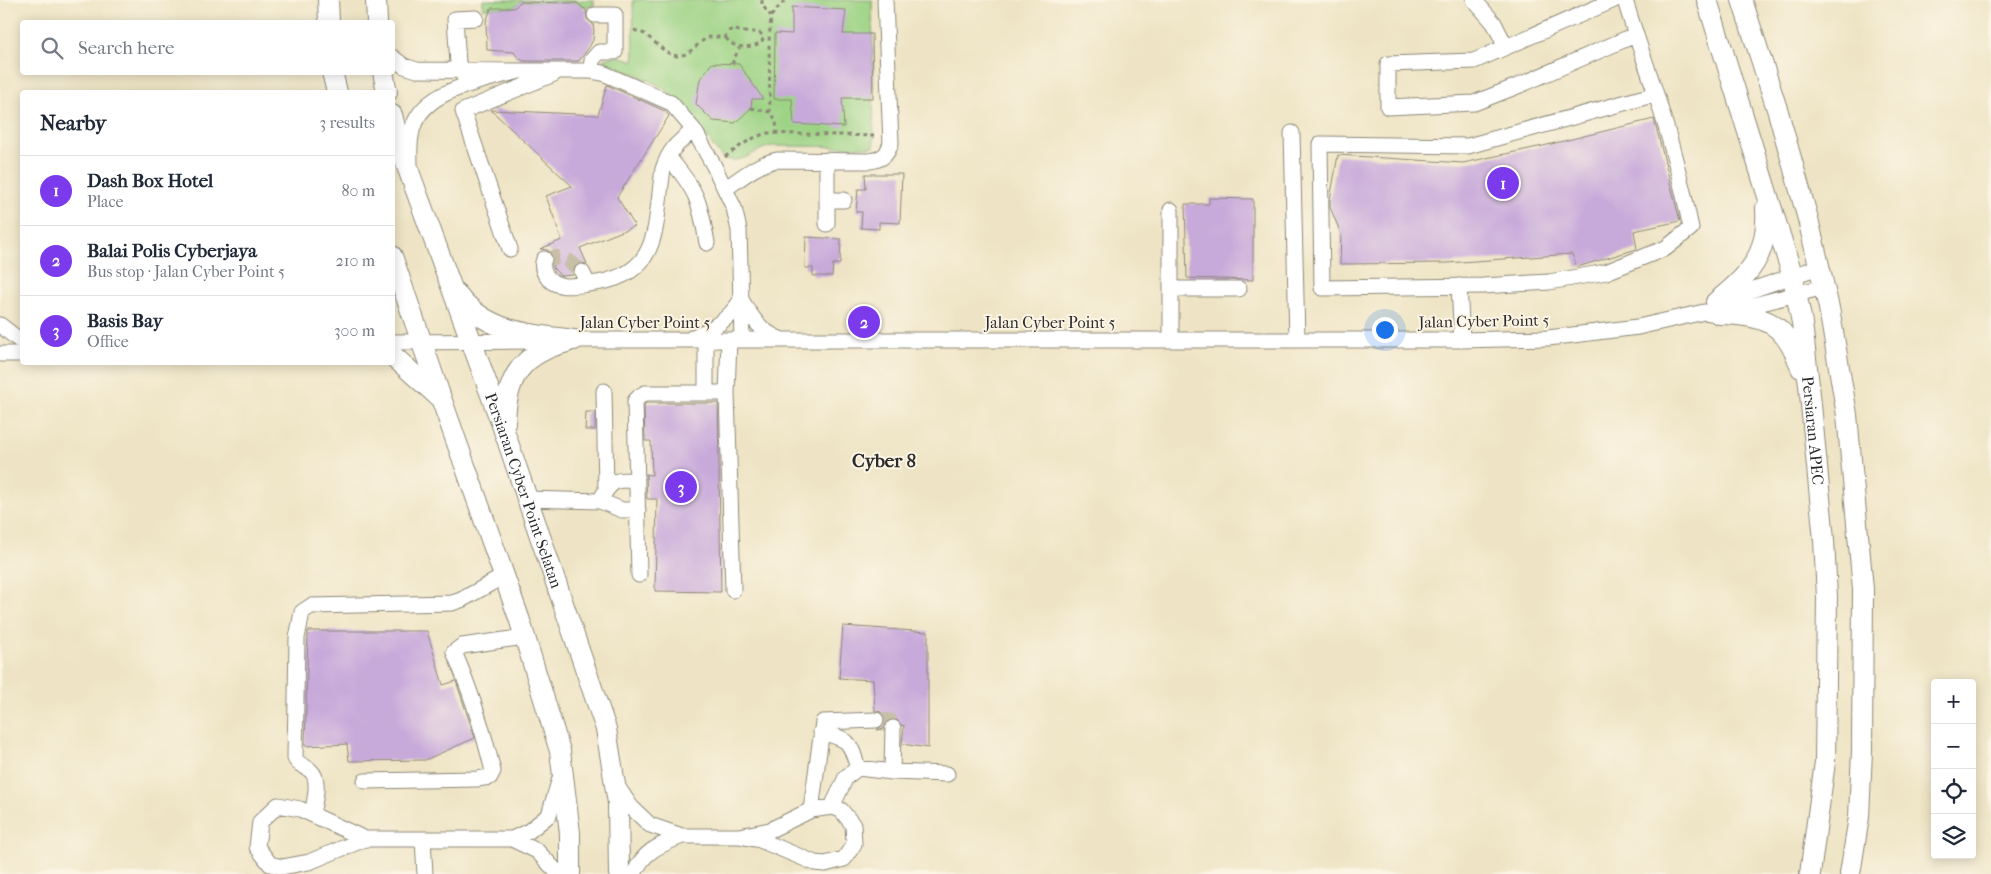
<!DOCTYPE html>
<html lang="en">
<head>
<meta charset="utf-8">
<style>
  body { margin:0; font-family:"IM FELL French Canon",serif; background:#f2f2f3; color:#1f2937 }
  .controls { position:absolute; right:15px; bottom:15px; display:grid; overflow:hidden; border-radius:5px; box-shadow:0 2px 12px #0003 }
  .controls button { width:45px; height:45px; display:grid; place-items:center; padding:0; border:0; border-bottom:1px solid #e0e1e3; background:#fff; color:#1f2937; font:25px sans-serif }
  .you { position:absolute; left:1384px; top:329px; width:18px; height:18px; margin:-12px; border:4px solid #fff; border-radius:50%; background:#1a73e8; box-shadow:0 0 0 8px #1a73e833 }
  .badge { display:grid; place-items:center; width:32px; height:32px; border-radius:50%; background:#7c3aed; color:#fff; font-size:16px; font-weight:700 }
  .pin { position:absolute; translate:-50% -50%; border:2px solid #fff; box-shadow:0 1px 5px #0006 }
  .list { margin:0; padding:0; list-style:none }
  h2 { display:flex; justify-content:space-between; align-items:center; height:65px; margin:0; padding:0 20px; font-size:21px }
  h2 small { font-size:16px; font-weight:400; color:#747a83 }
  .list li { display:grid; grid-template-columns:32px 1fr auto; gap:15px; align-items:center; box-sizing:border-box; height:70px; padding:0 20px; border-top:1px solid #e0e1e3 }
  .list b { display:block; font-size:19px; white-space:nowrap }
  .list p { margin:0; font-size:16px; white-space:nowrap; color:#747a83 }
  .list em { font-size:16px; font-style:normal; color:#747a83 }
  .icon { flex:none; width:28px; height:28px; fill:none; stroke:currentColor; stroke-width:2; stroke-linecap:round; stroke-linejoin:round }
  .map { position:relative; flex:none; width:1991px; height:874px; overflow:hidden }
  .search { position:absolute; background:#fff; box-shadow:0 2px 12px #0003; left:20px; top:20px; width:375px; height:55px; display:flex; align-items:center; gap:12px; box-sizing:border-box; padding:0 18px; border-radius:5px; color:#747a83; font-size:19px }
  .panel { position:absolute; background:#fff; box-shadow:0 2px 12px #0003; left:20px; top:90px; width:375px; height:275px; border-radius:5px }
  .map>svg:first-child { display:block }
  .park { fill:#9dd385; stroke:#647f58 }
  .building { fill:#c7a9da }
  .lines { fill:none; stroke-linecap:round; stroke-linejoin:round }
  .minor-tunnel { stroke:#c7bfa6; stroke-width:15; stroke-dasharray:15 8; stroke-linecap:butt }
  .minor-casing { stroke:#8c8878; stroke-width:17 }
  .major-casing { stroke:#8c8878; stroke-width:22 }
  .path { stroke:#8c8878; stroke-width:3; stroke-dasharray:4 4; stroke-linecap:butt }
  .minor { stroke:#fff; stroke-width:15 }
  .major { stroke:#fff; stroke-width:20 }
  .labels { text-anchor:middle; dominant-baseline:central; stroke-width:4; stroke-linejoin:round; paint-order:stroke }
  .street-label { font-size:16px; fill:#2b2b2b; stroke:#fcf5e5 }
  .quarter-label { font-size:19px; font-weight:bold; fill:#2b2b2b; stroke:#fcf5e5 }
</style>
</head>
<body>
<div class="map">
<svg width="1991" height="874" viewBox="0 0 1991 874">
  <rect width="100%" height="100%" fill="#fcf5e5"/>
  <filter id="ink" filterUnits="userSpaceOnUse"><feTurbulence type="fractalNoise" baseFrequency=".02" numOctaves="2"/><feDisplacementMap in="SourceGraphic" scale="10" xChannelSelector="R" yChannelSelector="G"/><feConvolveMatrix kernelMatrix="1 2 1 2 8 2 1 2 1" color-interpolation-filters="sRGB"/></filter>
  <filter id="wash" filterUnits="userSpaceOnUse"><feTurbulence type="fractalNoise" baseFrequency=".0096" numOctaves="4" result="noise"/><feDisplacementMap in="SourceGraphic" scale="20" xChannelSelector="R" yChannelSelector="G"/><feGaussianBlur stdDeviation="1.12" result="paint"/><feColorMatrix in="noise" values="0 0 0 0 0 0 0 0 0 0 0 0 0 0 0 0 0 1.4 0 .05"/><feComposite in="paint" operator="in"/></filter>
  <g filter="url(#wash)">
    <rect width="100%" height="100%" fill="#eee4c5"/>
    <path class="park" d="M 483,0 L 594,0 L 594,6 L 581,6 L 577,3 L 520,2 L 514,8 L 483,8 Z
      M 633,0 L 872,0 L 874,147 L 771,146 C 751,151 746,164 723,159 C 705,136 689,110 667,91 C 659,85 649,80 640,76 C 629,69 609,74 601,63 L 605,59 L 619,56 L 634,61 Z"/>
    <g id="blocks">
      <path class="building" d="M 520,2 L 577,3 L 586,10 L 587,19 L 593,24 L 594,31 L 593,40 L 588,49 L 579,61 L 524,61 L 518,58 L 514,52 L 487,50 L 486,22 L 491,8 L 514,8 Z
        M 792,7 L 846,10 L 843,34 L 872,34 L 873,98 L 842,98 L 844,127 L 794,124 L 792,99 L 774,99 L 775,33 L 792,34 Z
        M 712,63 L 739,64 L 763,99 L 752,99 L 751,108 L 735,123 L 713,121 L 696,104 L 700,79 Z
        M 607,85 L 665,111 L 669,116 L 617,197 L 635,226 L 580,248 L 587,264 L 582,263 L 577,264 L 574,267 L 573,275 L 561,276 L 553,268 L 553,258 L 551,253 L 548,250 L 540,249 L 562,240 L 546,196 L 572,186 L 491,110 L 598,115 Z
        M 1654,119 L 1680,221 L 1634,231 L 1637,249 L 1577,267 L 1572,254 L 1447,263 L 1340,264 L 1341,234 L 1330,207 L 1330,200 L 1338,155 L 1463,163 L 1543,146 Z
        M 865,174 L 902,174 L 900,223 L 879,222 L 879,229 L 861,228 L 862,212 L 856,212 L 858,189 L 866,189 Z
        M 1209,198 L 1253,199 L 1253,280 L 1187,278 L 1185,204 L 1209,204 Z
        M 806,237 L 841,239 L 840,264 L 833,264 L 832,276 L 813,276 L 813,268 L 805,268 Z
        M 646,403 L 718,403 L 721,592 L 655,591 L 657,499 L 647,499 L 646,474 L 652,475 L 651,441 L 645,441 L 644,405 Z
        M 586,412 L 595,412 L 595,430 L 585,430 Z
        M 843,626 L 928,632 L 928,748 L 902,744 L 904,725 L 902,726 L 897,720 L 889,720 L 885,724 L 884,729 L 877,730 L 884,725 L 885,719 L 881,712 L 875,711 L 873,680 L 839,678 Z
        M 308,631 L 427,631 L 443,685 L 456,681 L 475,738 L 425,760 L 349,761 L 347,744 L 305,746 Z"/>
    </g>
  </g>
  <g filter="url(#ink)">
    <use href="#blocks" fill-opacity="0" stroke="#8c8878" stroke-width="1"/>
    <g class="lines">
      <path class="minor-tunnel" d="M 544,259 C 565,255 566,259 582,272
        M 876,720 L 890,721 L 893,728"/>
      <defs>
        <path id="minor" d="M 1474,0 L 1494,23 L 1506,47
          M 1614,0 L 1474,61 L 1388,64 L 1388,107 L 1474,103 L 1520,85 L 1635,35
          M 1625,0 C 1634,32 1646,63 1656,94 C 1670,138 1682,183 1691,228 L 1666,248 L 1606,272 L 1549,282 L 1483,286 L 1322,288 L 1320,144 L 1468,146 L 1656,94
          M 392,57 L 404,66 L 417,70 L 519,71 C 481,82 417,89 411,136 C 409,146 410,157 410,167
          M 519,71 L 591,71 L 603,73 L 671,103 L 694,130 L 714,166 L 734,208 L 739,230 L 742,340
          M 591,71 L 592,60 L 599,52 L 615,52 L 615,15 L 595,15
          M 465,79 L 458,63 L 455,19 L 476,18
          M 1292,133 L 1297,340
          M 668,157 C 697,190 700,201 707,243
          M 827,160 L 827,224
          M 725,189 C 742,177 757,164 777,160 L 870,161 C 883,159 887,155 891,143 L 885,0
          M 827,200 L 844,200
          M 1171,210 L 1171,340
          M 510,249 L 463,111 L 554,74
          M 544,259 C 542,264 542,269 545,274 C 554,290 573,286 588,284 L 582,272
          M 588,284 C 663,277 654,227 663,169 C 671,147 677,144 694,130
          M 1459,286 L 1462,340
          M 1171,289 L 1239,289
          M 1722,300 L 1819,267
          M 742,301 C 752,318 761,332 780,339
          M 0,325 L 18,339
          M 693,337 C 714,329 729,319 741,300
          M 564,340 L 1462,340 L 1548,338 L 1638,327 L 1704,312 L 1719,314 L 1824,287
          M 706,340 L 706,393
          M 729,340 L 727,393 L 733,590
          M 392,342 L 534,341
          M 0,354 L 22,354
          M 604,391 L 606,490
          M 603,495 C 614,478 618,480 637,480
          M 527,499 L 600,501 L 622,510 L 638,510
          M 639,575 L 635,401 L 640,396 L 645,393 L 727,393
          M 821,732 C 850,740 849,740 858,768
          M 892,772 L 893,728
          M 365,781 L 477,779 L 490,777 L 493,771 C 483,730 471,691 454,652 L 462,646 L 525,637
          M 617,786 L 631,807 L 650,825 L 682,836 L 739,836 L 760,840 L 815,863 L 825,864 L 844,859 L 854,844 L 853,825 L 841,810 L 832,807 L 811,810 L 770,830 L 739,836
          M 832,807 L 846,777 L 858,768 L 892,772 L 947,774
          M 811,810 L 823,722 L 876,720
          M 312,814 C 314,803 321,780 311,771 C 305,765 298,766 295,758 L 297,638 L 302,612 L 311,606 L 452,603 L 461,600 L 504,576
          M 365,839 L 300,809 L 278,805 L 260,822 L 257,847 L 270,864 L 282,867 L 309,862 L 365,839 L 512,839 L 529,831 L 549,815 L 561,775
          M 423,839 L 425,874
          M 512,839 L 537,851 L 559,874
          M 634,874 C 643,851 660,845 682,836"/>
        <g id="major">
          <path d="M 328,0 L 329,22"/>
          <path d="M 376,0 L 377,22"/>
          <path id="s1" d="M 1707,0 L 1793,277 L 1802,323 L 1810,394 L 1824,540 L 1827,597 L 1825,762 L 1810,874"/>
          <path d="M 1742,0 L 1778,112 L 1808,219 L 1829,308 L 1847,415 L 1863,589 L 1862,751 L 1859,817 L 1850,874"/>
          <path d="M 332,72 L 337,92"/>
          <path d="M 383,72 L 387,92"/>
          <path id="s2" d="M 392,115 L 400,147 L 502,425 L 606,729 L 618,803 L 619,874"/>
          <path d="M 392,256 L 441,398 L 519,618 L 560,751 L 570,833 L 570,874"/>
          <path d="M 457,294 C 487,333 529,334 574,340"/>
          <path d="M 1716,302 C 1750,275 1769,254 1766,208"/>
          <path d="M 1719,314 C 1766,315 1785,322 1801,368"/>
          <path d="M 392,355 L 439,397"/>
          <path d="M 505,423 C 506,377 522,353 567,342"/>
        </g>
      </defs>
      <use href="#minor" class="minor-casing"/>
      <use href="#major" class="major-casing"/>
      <path class="path" d="M 762,0 L 762,5 L 771,16 L 769,41 L 770,112
        M 771,16 L 785,0
        M 634,30 L 645,34 L 666,52 L 677,56 L 687,54 L 707,37 L 725,37 L 729,31 L 734,29 L 741,32 L 759,32 L 764,37 L 761,43 C 746,48 735,50 725,37
        M 732,64 L 739,48
        M 751,108 L 770,112 L 776,120 L 777,133
        M 725,157 C 739,147 751,137 768,133 L 874,136"/>
      <use href="#minor" class="minor"/>
      <use href="#major" class="major"/>
    </g>
  </g>
  <g class="labels">
    <g class="street-label">
      <text transform="translate(1484 321) rotate(-1)">Jalan Cyber Point 5</text>
      <text x="645" y="322">Jalan Cyber Point 5</text>
      <text x="1050" y="322">Jalan Cyber Point 5</text>
      <text stroke="none"><textPath href="#s1" startOffset="445">Persiaran APEC</textPath></text>
      <text stroke="none"><textPath href="#s2" startOffset="398">Persiaran Cyber Point Selatan</textPath></text>
    </g>
    <g class="quarter-label">
      <text x="884" y="461">Cyber 8</text>
    </g>
  </g>
</svg>
<div class="controls">
<button>+</button>
<button>−</button>
<button><svg class="icon" aria-label="locate" viewBox="0 0 24 24"><circle cx="12" cy="12" r="6"/><path d="M12 2v4M12 18v4M2 12h4M18 12h4"/></svg></button>
<button><svg class="icon" aria-label="layers" viewBox="0 0 24 24"><path d="M12 4l9 5-9 5-9-5zM3 14l9 5 9-5"/></svg></button>
</div>
<div class="you"></div>
<div class="pin badge" style="left:1503px;top:183px">1</div>
<div class="pin badge" style="left:864px;top:322px">2</div>
<div class="pin badge" style="left:681px;top:487px">3</div>
<div class="search"><svg class="icon" aria-label="search" viewBox="0 0 24 24"><circle cx="10" cy="10" r="6"/><path d="M15 15l6 6"/></svg>Search here</div>
<section class="panel">
<h2>Nearby<small>3 results</small></h2>
<ul class="list">
<li><span class="badge">1</span><div><b>Dash Box Hotel</b><p>Place</p></div><em>80 m</em></li>
<li><span class="badge">2</span><div><b>Balai Polis Cyberjaya</b><p>Bus stop · Jalan Cyber Point 5</p></div><em>210 m</em></li>
<li><span class="badge">3</span><div><b>Basis Bay</b><p>Office</p></div><em>300 m</em></li>
</ul>
</section>
</div>
</body>
</html>
